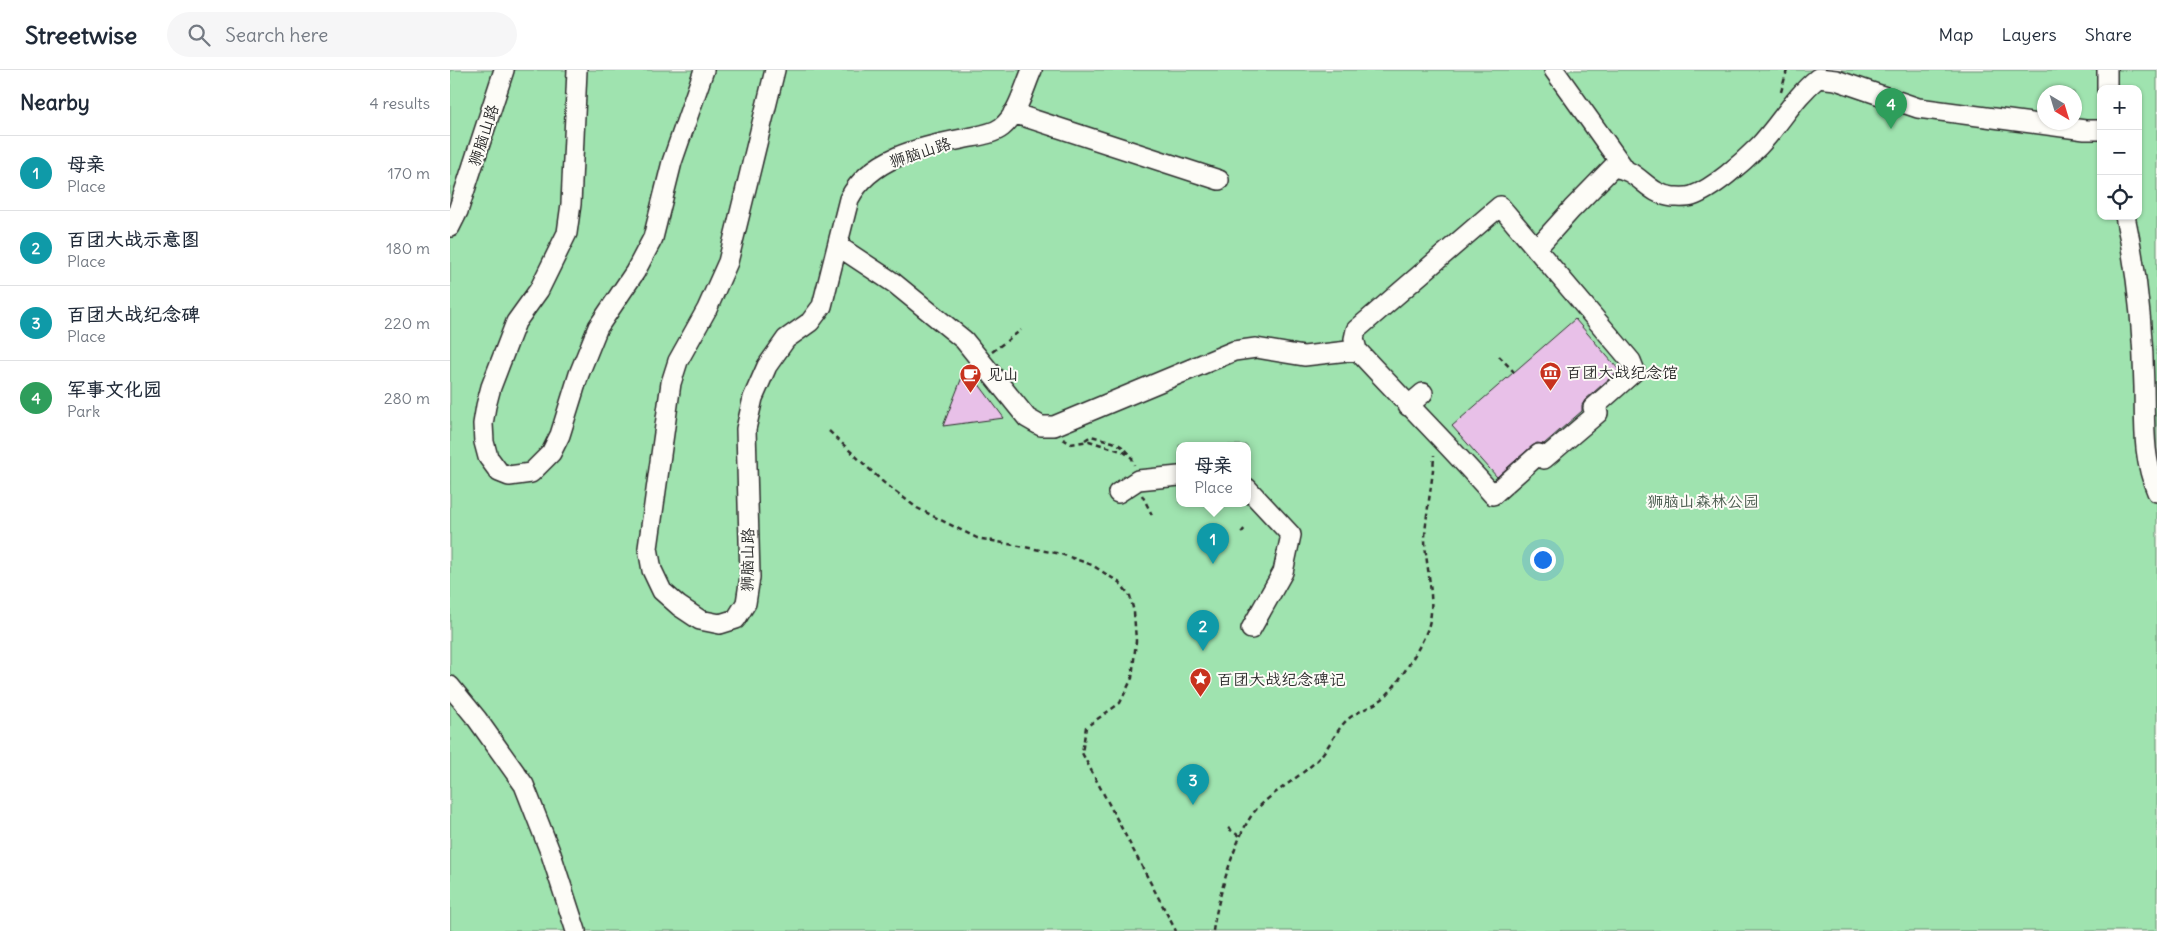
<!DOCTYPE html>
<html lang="en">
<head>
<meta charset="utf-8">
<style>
  body { margin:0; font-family:Delius,"LXGW WenKai TC",sans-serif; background:#f6f6f7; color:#1f2937 }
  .controls { position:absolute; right:15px; top:15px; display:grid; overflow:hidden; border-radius:10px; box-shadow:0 1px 4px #0004 }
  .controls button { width:45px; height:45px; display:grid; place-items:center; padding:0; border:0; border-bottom:1px solid #e0e1e3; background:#fff; color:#1f2937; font:25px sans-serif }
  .compass { position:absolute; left:1587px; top:15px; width:45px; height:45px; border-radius:50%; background:#fff; box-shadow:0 1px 4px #0004; rotate:142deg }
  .you { position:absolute; left:1092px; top:489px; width:18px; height:18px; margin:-12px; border:4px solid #fff; border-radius:50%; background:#1a73e8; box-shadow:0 0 0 8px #1a73e833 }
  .badge { display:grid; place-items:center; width:32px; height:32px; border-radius:50%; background:#d93025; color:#fff; font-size:16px; font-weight:700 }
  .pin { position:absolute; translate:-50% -41px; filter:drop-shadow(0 1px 2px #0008) }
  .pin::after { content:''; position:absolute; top:26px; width:18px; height:15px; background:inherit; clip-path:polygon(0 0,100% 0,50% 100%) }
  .popup { position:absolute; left:726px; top:372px; width:75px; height:65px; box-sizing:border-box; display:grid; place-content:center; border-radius:10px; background:#fff; filter:drop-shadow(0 1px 4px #0005); font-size:16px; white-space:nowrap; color:#747a83 }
  .popup b { font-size:19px; color:#1f2937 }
  .popup::after { content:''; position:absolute; left:50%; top:100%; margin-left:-10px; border:10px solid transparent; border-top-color:#fff }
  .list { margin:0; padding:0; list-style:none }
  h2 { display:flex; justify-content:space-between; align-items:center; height:65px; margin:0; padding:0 20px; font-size:21px }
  h2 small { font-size:16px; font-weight:400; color:#747a83 }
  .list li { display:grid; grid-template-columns:32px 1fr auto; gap:15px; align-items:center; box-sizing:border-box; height:75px; padding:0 20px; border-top:1px solid #e0e1e3 }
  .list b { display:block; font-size:19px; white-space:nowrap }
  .list p { margin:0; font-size:16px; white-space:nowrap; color:#747a83 }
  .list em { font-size:16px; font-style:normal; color:#747a83 }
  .icon { flex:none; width:28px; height:28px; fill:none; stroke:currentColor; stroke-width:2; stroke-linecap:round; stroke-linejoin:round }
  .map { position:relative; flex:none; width:1707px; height:861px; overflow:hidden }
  header { display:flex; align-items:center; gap:30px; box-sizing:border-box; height:70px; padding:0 25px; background:#fff; border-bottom:1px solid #e0e1e3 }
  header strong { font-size:24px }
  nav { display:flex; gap:28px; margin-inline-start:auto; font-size:18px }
  .search { width:350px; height:45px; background:#f6f6f7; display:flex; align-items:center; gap:12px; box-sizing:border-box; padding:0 18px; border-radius:28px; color:#747a83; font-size:19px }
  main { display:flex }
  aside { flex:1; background:#fff }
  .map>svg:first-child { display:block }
  .green { fill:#9fe3af; stroke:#65876d; fill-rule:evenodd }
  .building { fill:#e8c0e8; stroke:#2b2b2b }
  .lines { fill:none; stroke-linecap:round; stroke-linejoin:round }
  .minor-casing { stroke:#2b2b2b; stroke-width:22 }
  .path { stroke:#2b2b2b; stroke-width:2.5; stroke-dasharray:5 4; stroke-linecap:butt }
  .minor { stroke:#fdfcf7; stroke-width:19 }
  .labels { text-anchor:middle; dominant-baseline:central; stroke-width:4; stroke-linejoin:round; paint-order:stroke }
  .street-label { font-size:16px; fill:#2b2b2b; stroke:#fdfcf7 }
  .poi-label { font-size:16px; fill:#2b2b2b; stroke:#fdfcf7; text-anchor:start }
  .park-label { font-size:16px; fill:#48594c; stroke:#fdfcf7 }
</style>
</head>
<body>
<header>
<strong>Streetwise</strong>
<div class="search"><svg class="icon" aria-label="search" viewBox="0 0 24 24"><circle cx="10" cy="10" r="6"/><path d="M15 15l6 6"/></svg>Search here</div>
<nav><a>Map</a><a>Layers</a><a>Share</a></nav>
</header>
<main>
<aside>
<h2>Nearby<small>4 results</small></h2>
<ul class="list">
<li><span class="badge" style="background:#0f9aa8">1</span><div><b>母亲</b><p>Place</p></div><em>170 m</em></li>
<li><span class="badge" style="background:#0f9aa8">2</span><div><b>百团大战示意图</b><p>Place</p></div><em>180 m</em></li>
<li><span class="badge" style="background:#0f9aa8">3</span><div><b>百团大战纪念碑</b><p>Place</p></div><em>220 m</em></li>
<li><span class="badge" style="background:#2e9e5b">4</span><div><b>军事文化园</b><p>Park</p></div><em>280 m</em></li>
</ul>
</aside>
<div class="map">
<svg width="1707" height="861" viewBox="0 0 1707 861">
  <rect width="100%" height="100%" fill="#fdfcf7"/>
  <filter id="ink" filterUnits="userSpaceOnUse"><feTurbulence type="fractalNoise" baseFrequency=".02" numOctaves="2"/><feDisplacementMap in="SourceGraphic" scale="10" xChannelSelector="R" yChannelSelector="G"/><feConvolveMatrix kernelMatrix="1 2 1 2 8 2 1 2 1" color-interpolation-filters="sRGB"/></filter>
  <g filter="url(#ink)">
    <path class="green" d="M 0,0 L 1707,0 L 1707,861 L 0,861 ZM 1651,19 L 1688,19 L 1688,146 L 1651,146 ZM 1594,22 L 1624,22 L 1624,52 L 1594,52 ZM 729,375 L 797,375 L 797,433 L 729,433 Z"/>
    <path class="building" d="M 1125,249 L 1169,300 L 1135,330 L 1132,335 L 1132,341 L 1094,374 L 1087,373 L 1082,376 L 1047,407 L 1002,356 Z
      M 516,297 L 554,348 L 493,356 Z"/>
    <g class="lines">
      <defs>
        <path id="minor" d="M 127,0 L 121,134 L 117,163 L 89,220 L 66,252 L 41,317 L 36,336 L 33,354 L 34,372 L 38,387 L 49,402 L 59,406 L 81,403 L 101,383 L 110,365 L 129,304 L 148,257 L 185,202 L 203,168 L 222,92 L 254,0
          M 325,0 L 278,192 L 257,239 L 228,291 L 221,313 L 198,478 L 202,500 L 212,521 L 229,536 L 250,550 L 270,554 L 286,549 L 296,533 L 300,507 L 296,359 L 303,328 L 317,296 L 336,269 L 360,252 L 372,236 L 399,129 C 420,88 470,77 512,69 C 525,66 542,65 552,57 C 568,44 574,18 582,0
          M 1104,0 L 1174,98
          M 1657,19 L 1657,0
          M 563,43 L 769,110
          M 1675,146 C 1687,201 1693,260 1694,317 C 1695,353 1692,387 1707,422
          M 0,157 L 8,141 L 54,0
          M 388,176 L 444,213 L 514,270 L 577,348 L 591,356 L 604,356 L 784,281 L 806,278 L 854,286 L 907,280 L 904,269 L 906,260 L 1050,136 L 1181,291 L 1185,301 L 1143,338 L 1148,343 L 1094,389 L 1089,384 L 1043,425 C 999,375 952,329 907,280
          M 1086,179 L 1122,139 L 1163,97 C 1190,100 1196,124 1223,127 C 1228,127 1236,128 1242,126 C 1263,119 1293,92 1309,76 C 1330,54 1344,27 1368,8 L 1386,10 L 1468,38 L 1635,60 L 1651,60
          M 958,336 L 973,323
          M 797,418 L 841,465 L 833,502 L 801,559
          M 668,423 L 688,410 L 729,406
          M 0,616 L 27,649 L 74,715 L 101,784 L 126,861"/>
      </defs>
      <use href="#minor" class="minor-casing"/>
      <path class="path" d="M 1331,22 L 1337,0
        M 542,282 L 571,260
        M 1049,286 L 1064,302
        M 379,361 L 433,412 L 467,438 L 527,468 L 611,484 L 642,495 L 670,513 L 680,526 L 684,542 L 686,571 L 682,608 L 670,633 L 636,657 L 632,683 L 726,861
        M 613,369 L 621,374 L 639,371 L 674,382 L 682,388 L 684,395
        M 635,370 L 641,366 C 655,370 672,372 680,385
        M 692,425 L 702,445
        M 791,463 L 796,457
        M 778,758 L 789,766
        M 763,861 C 767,831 786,763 805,741 C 821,723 846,710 864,693 C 878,681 887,658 898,649 C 908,641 921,637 931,630 C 946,619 972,575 978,558 C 987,530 975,496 975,468 C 976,440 983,413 984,385"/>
      <use href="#minor" class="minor"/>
    </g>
  </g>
  <defs>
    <symbol id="museum-pin" viewBox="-11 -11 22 30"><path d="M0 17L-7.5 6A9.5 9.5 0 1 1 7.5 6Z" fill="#c8321e" stroke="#fdfcf7"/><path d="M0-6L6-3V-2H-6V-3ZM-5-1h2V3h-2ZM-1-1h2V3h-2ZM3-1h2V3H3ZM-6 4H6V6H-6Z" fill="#fff"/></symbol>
    <symbol id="cafe-pin" viewBox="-11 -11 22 30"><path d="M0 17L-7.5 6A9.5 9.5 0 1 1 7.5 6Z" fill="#c8321e" stroke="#fdfcf7"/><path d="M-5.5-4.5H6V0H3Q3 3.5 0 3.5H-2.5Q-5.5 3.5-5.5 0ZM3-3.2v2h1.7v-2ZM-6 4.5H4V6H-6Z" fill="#fff"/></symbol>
    <symbol id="sight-pin" viewBox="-11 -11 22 30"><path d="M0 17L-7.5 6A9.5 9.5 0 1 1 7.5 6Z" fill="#c8321e" stroke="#fdfcf7"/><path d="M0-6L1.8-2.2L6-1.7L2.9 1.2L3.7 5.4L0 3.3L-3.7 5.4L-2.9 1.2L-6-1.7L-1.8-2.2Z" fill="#fff"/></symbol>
  </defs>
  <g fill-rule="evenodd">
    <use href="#museum-pin" x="1088" y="290" width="25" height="34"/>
    <use href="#cafe-pin" x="508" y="292" width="25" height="34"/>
    <use href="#sight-pin" x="738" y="596" width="25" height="34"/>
  </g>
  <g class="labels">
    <g class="street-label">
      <text transform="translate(33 65) rotate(-72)">狮脑山路</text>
      <text transform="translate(470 82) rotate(-18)">狮脑山路</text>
      <text transform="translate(297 490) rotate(-89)">狮脑山路</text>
    </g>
    <g class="poi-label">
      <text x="1116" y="302">百团大战纪念馆</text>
      <text x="537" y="304">见山</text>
      <text x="767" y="609">百团大战纪念碑记</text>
    </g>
    <g class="park-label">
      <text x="1253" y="431">狮脑山森林公园</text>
    </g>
  </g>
</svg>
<div class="controls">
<button>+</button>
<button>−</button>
<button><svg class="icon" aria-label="locate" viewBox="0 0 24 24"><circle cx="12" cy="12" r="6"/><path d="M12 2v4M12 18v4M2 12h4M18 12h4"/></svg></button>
</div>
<svg class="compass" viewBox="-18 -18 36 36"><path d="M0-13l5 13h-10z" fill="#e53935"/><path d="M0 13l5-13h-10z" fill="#747a83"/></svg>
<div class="you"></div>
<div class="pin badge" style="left:763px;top:494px;background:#0f9aa8">1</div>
<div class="popup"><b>母亲</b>Place</div>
<div class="pin badge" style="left:753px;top:581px;background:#0f9aa8">2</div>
<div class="pin badge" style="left:743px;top:735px;background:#0f9aa8">3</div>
<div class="pin badge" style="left:1441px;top:59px;background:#2e9e5b">4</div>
</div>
</main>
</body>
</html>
